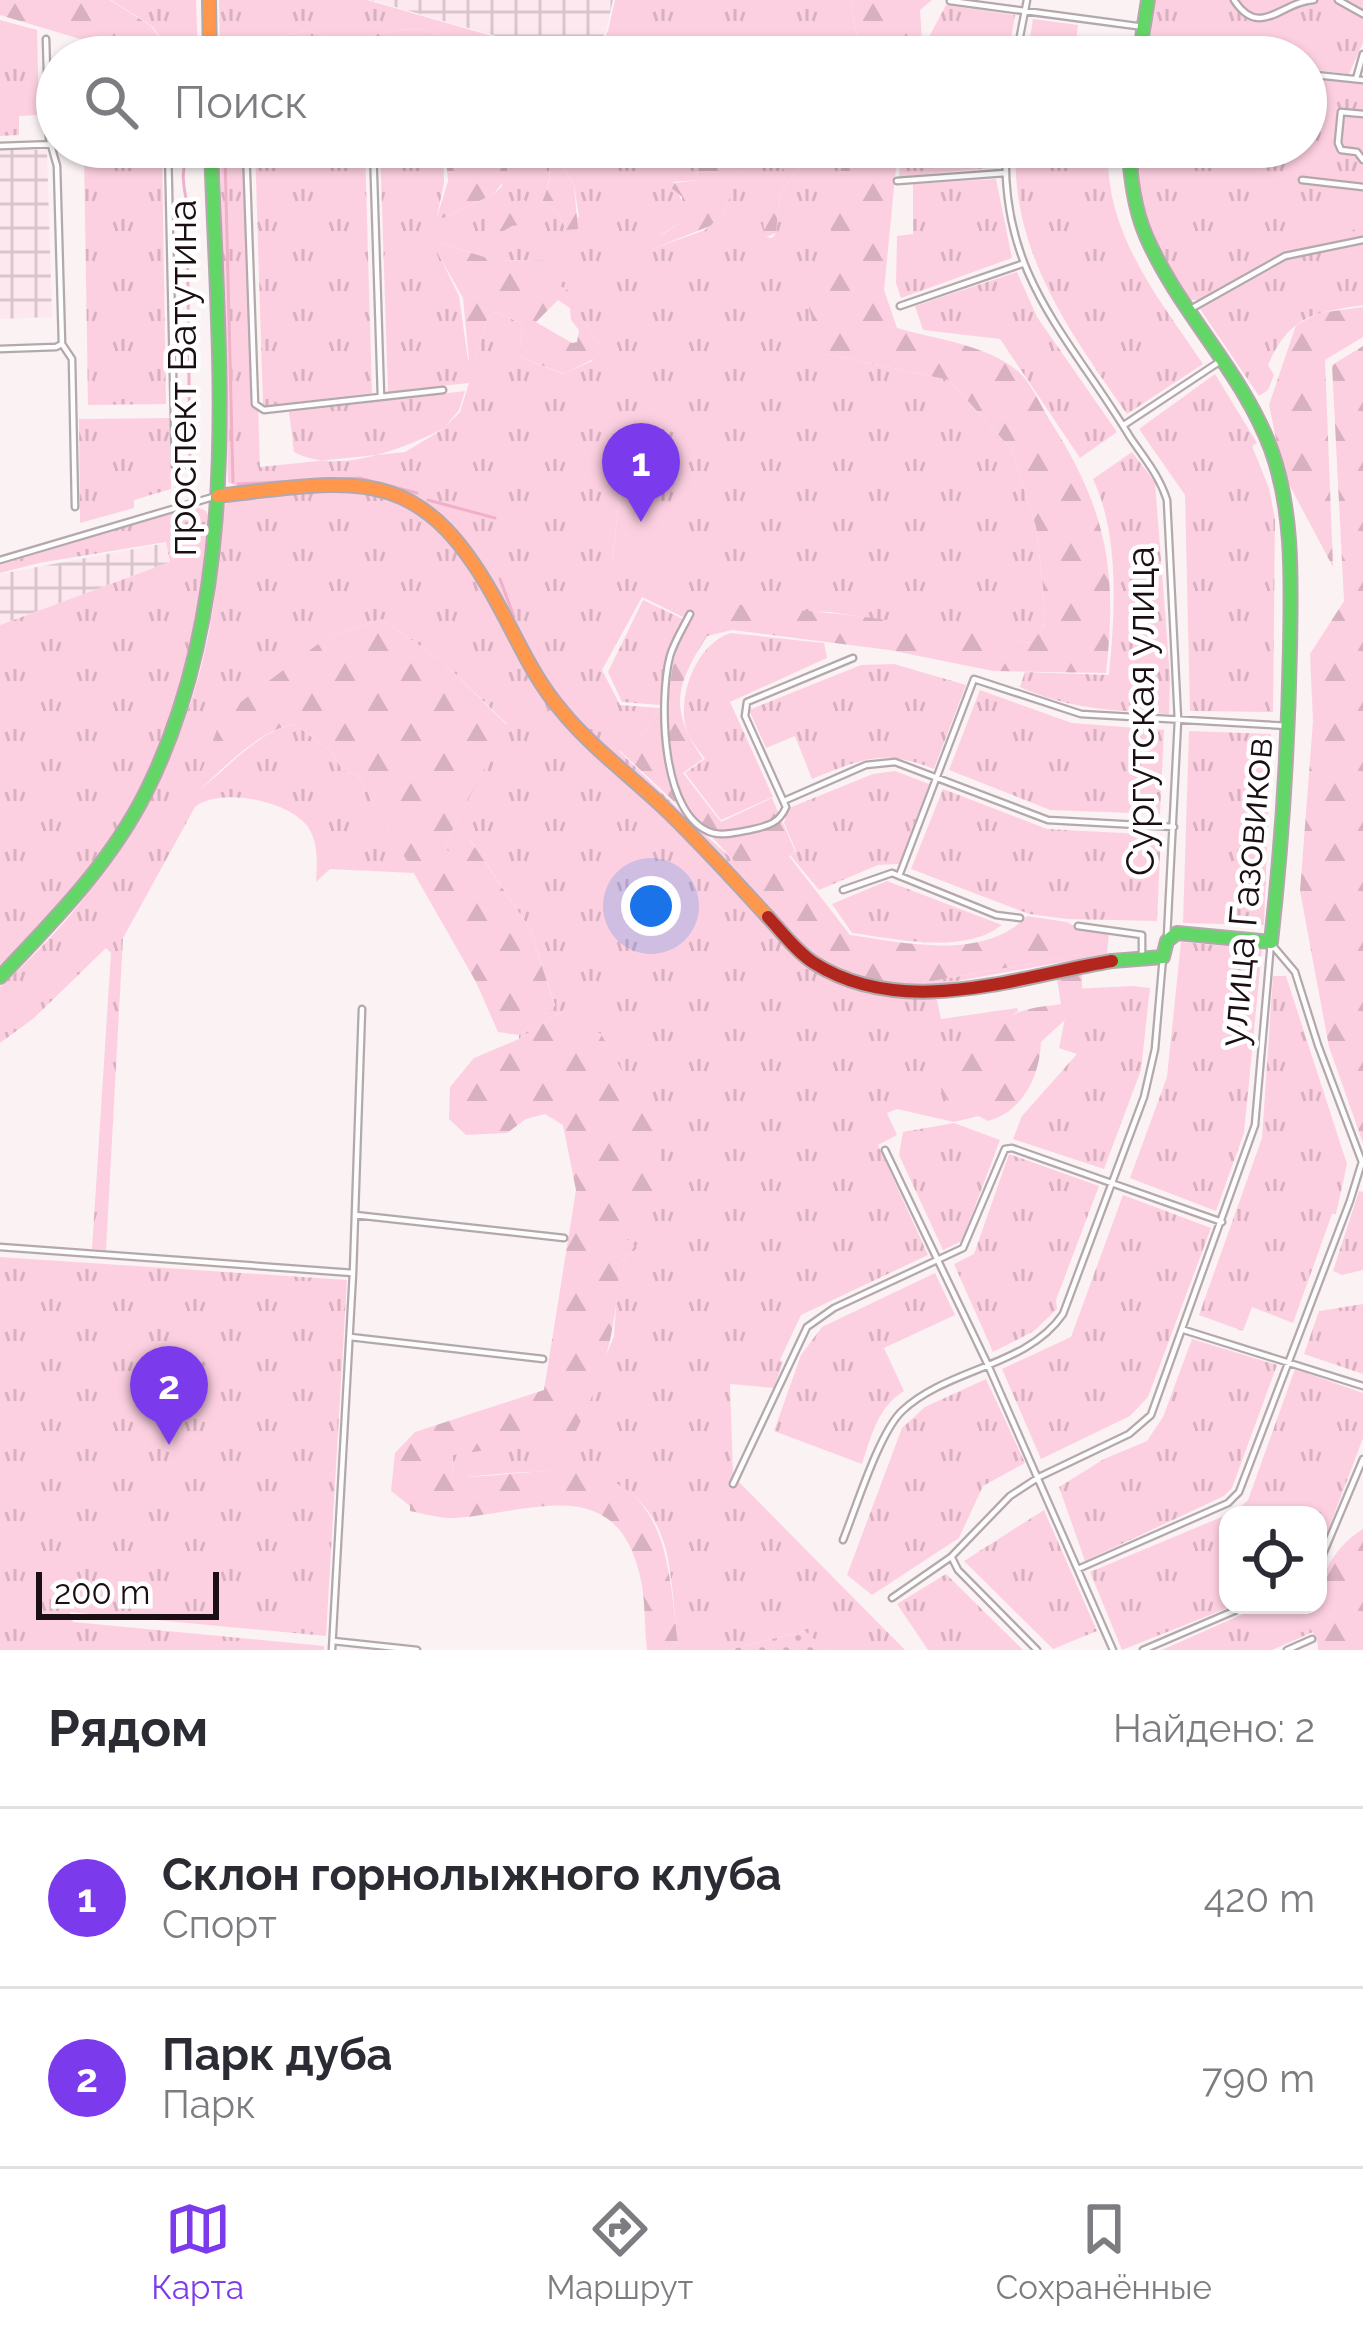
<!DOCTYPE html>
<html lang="ru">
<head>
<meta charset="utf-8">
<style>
  body { margin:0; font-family:Raleway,sans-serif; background:#f2f2f3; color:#2b2b33 }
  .controls { position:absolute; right:36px; bottom:36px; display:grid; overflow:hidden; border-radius:24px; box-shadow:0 3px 9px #0004 }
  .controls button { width:108px; height:108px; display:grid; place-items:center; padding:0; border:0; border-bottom:3px solid #e1e1e2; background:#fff; color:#2b2b33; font:60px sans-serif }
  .scale { position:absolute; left:36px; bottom:30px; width:183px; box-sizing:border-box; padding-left:12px; border:6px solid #1c0f14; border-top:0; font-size:33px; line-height:42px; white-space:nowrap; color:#1c0f14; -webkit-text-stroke:9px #fff; paint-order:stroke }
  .you { position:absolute; left:651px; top:906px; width:42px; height:42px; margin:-30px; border:9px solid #fff; border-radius:50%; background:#1a73e8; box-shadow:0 0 0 18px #1a73e833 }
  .badge { display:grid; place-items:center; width:78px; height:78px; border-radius:50%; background:#7c3aed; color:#fff; font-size:39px; font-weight:700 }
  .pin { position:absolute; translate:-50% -99px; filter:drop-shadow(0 3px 6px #0008) }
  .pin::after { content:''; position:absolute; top:63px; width:42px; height:36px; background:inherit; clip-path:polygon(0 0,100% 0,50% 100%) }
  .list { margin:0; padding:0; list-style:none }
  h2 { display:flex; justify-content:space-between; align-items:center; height:156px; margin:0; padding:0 48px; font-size:51px }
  h2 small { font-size:39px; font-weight:400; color:#7c7c81 }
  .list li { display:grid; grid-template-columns:78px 1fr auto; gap:36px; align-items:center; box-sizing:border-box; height:180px; padding:0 48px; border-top:3px solid #e1e1e2 }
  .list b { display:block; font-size:45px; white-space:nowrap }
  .list p { margin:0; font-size:39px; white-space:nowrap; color:#7c7c81 }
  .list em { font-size:39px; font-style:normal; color:#7c7c81 }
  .icon { flex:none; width:66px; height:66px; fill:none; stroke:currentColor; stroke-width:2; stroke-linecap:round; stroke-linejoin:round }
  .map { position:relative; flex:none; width:1363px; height:1650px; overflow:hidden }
  .search { position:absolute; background:#fff; box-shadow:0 3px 9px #0004; left:36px; right:36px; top:36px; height:132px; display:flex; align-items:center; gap:30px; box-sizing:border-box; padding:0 42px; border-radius:66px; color:#7c7c81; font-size:45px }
  .sheet { height:516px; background:#fff }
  nav { display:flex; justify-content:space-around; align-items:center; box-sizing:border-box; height:168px; border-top:3px solid #e1e1e2; background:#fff; font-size:33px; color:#7c7c81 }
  nav a { display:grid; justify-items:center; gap:6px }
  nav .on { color:#7c3aed }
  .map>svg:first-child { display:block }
  .industrial { fill:url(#industrial-grid) }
  .grass { fill:url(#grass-tufts); fill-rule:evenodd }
  .forest { fill:url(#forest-firs); fill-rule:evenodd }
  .garden { fill:url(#garden-dots) }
  .pitch { fill:#fdd0e1 }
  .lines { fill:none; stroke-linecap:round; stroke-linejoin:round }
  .stream { stroke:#f0b0c9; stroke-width:3 }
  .street-casing { stroke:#b3a8ab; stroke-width:9 }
  .fast-casing { stroke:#b3a8ab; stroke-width:16 }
  .slow-casing { stroke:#b3a8ab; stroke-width:16 }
  .jam-casing { stroke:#b3a8ab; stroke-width:16 }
  .street { stroke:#fefdfd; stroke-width:4.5 }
  .fast { stroke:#63d668; stroke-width:12 }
  .slow { stroke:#ff974d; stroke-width:12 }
  .jam { stroke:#b3261e; stroke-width:12 }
  .labels { text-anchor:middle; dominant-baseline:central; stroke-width:9; stroke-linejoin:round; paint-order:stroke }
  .street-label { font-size:39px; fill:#1c0f14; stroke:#fff }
</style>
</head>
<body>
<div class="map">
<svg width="1363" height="1650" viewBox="0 0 1363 1650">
  <defs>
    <pattern id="industrial-grid" width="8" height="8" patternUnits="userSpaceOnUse" patternTransform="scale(3)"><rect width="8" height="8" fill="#fde8ef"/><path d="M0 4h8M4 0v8" fill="none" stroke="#d8c6cc"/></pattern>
    <pattern id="grass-tufts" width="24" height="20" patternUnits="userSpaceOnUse" patternTransform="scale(3)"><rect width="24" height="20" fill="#fdd0e1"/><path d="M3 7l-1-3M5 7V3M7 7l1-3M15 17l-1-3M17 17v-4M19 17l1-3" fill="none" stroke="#d8b1c0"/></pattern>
    <pattern id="forest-firs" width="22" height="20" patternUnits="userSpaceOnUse" patternTransform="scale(3)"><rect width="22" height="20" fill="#fdd0e1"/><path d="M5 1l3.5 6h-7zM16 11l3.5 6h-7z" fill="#d8b1c0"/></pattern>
    <pattern id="garden-dots" width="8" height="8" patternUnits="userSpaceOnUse" patternTransform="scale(3)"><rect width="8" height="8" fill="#fdd0e1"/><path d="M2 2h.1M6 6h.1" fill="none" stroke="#d8b1c0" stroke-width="1.8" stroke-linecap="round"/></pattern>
  </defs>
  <rect width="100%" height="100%" fill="#fbf2f4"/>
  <path class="industrial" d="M 371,0 L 613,0 L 606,31 L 593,57 L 569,57 Z
    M 0,150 L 47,150 L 52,317 L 0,319 Z
    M 166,543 L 170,562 L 0,625 L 0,574 Z"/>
  <path class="grass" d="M 111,0 L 196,0 L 198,57 L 175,57 L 152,26 Z
    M 219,0 L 367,0 L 565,57 L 496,57 L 458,40 L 414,28 L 346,39 L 305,31 L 256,42 L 251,57 L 220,57 Z
    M 615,0 L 851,0 C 852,22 861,36 856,57 L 793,57 L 795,49 L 713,50 L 713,57 L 594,57 L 608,31 Z
    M 1156,0 L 1363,0 L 1363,43 L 1349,74 L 1306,69 L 1306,57 L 1148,57 Z
    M 946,5 L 1015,15 L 1008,57 L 931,57 L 929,37 Z
    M 1033,19 L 1078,25 L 1074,55 L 1081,57 L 1027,57 Z
    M 0,20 L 37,30 L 39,115 L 19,116 L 19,135 L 0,136 Z
    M 1306,77 L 1363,83 L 1363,236 L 1284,253 L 1200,300 L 1191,300 C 1154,259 1136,202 1137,147 L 1306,147 Z
    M 220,147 L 250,147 L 260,467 L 405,452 L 445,428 C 404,448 338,476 294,452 L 289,412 L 465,391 L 459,410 L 445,427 L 460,412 L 469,383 L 388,392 L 380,147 L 443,147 L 444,183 L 437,216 L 443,218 L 494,194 L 502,186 L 503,147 L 524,147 L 521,150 C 557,157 553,173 542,202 L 558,213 L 566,229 L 579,216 L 574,185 L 558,157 L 561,147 L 696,147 L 698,180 L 673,182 L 685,208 L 683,221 L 662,234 L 652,249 L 705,230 L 723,213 L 742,168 L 719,166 L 726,147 L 748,147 L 765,154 L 769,147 L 798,147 L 766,202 L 766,237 L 772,238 L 776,233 L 780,193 L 813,147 L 849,147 L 830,203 L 833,248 L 820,353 L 949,380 L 1012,450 L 1036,527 L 1043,587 L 1045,623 L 1033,643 L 830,612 L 705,609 L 691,621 L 642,597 L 602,670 L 620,705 L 660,708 L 644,732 L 619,751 L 702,832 L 869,981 L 910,985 L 1083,954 L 1081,930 L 1109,933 L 1107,954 L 908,990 L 858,985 L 810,958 L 565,714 L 517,640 L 468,546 L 424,502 L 400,491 L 342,481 L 238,487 L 228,482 ZM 437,242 L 494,260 L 557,261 L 559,285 L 600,345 L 592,361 L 563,374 L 523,358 L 519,353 L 523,324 L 496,312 L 487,319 L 476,356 L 468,360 L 459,296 L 434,245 ZM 635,432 L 692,596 L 691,597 L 612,560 L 621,483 L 619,437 Z
    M 255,147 L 365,148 L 372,393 L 263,406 Z
    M 901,147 L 998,147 L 997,167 L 899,177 Z
    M 1016,147 L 1108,147 C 1104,233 1158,297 1203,364 L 1127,414 C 1071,334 1010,251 1016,147 Z
    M 162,151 L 166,404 L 88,405 L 84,154 Z
    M 996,179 L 1012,258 L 901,298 L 896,283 L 897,236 L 913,234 L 913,184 Z
    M 1363,243 L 1363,305 C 1312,313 1290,316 1268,365 L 1274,375 L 1268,390 L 1259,396 L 1200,309 L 1287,260 Z
    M 1017,272 L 1037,317 L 1117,432 L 1080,458 L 1000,339 L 923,330 L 915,306 Z
    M 1215,374 L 1257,443 L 1252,446 L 1269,488 L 1275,519 L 1273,712 L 1190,711 L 1185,495 L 1139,429 Z
    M 171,418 L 171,489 L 134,500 L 134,508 L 80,523 L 79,419 Z
    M 1132,452 L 1155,482 L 1170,677 L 1169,714 C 1116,711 1068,709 1020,687 L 1025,672 L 1109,675 C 1115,612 1120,537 1093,479 Z
    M 341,487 L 397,497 L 419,508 L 448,531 L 463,550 L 525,668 L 559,718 L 659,811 L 808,965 L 868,994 L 930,997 L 937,1000 L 941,1019 L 1017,1008 L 1018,1011 L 971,1046 L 947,1100 L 979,1116 L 954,1122 L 897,1109 L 887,1113 L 897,1135 L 878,1145 L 928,1255 L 801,1315 L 780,1360 L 783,1362 L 774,1388 L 730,1384 L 733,1476 L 905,1650 L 827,1650 L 804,1631 L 728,1650 L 668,1650 L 678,1643 C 674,1613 673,1580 666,1550 C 639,1447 532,1473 452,1478 L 453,1455 L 603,1363 L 614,1336 L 619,1263 L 636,1249 L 615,1230 L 628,1223 L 652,1123 L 630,1088 L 562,1011 L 519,1039 L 519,1035 L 555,1005 L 530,929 L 470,839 L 448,853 L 444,846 L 507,724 L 443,662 L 381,619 L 329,636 L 193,794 C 225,773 254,733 294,724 L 330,750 L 342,769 L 359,777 L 414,873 L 330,869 L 316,882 C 317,863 319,844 308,827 C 289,800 220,787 195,807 L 123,938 L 106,1250 L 92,1249 L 111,953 L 106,948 L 34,1018 L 0,1043 L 0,987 C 101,897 177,780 206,646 C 211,622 215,598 217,573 C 219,554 217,527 223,509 C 227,500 229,501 236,497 Z
    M 194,506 L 206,511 L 211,520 C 207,563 204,606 194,648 C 165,773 93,879 0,965 L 0,625 L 170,562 L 166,542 L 39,563 L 0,573 L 0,565 Z
    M 643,600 L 683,619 L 668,650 L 660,705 L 622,702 L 608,672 Z
    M 730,633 L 824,643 L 827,658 L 730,702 L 773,797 L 721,820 L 685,773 L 705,759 C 698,749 687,736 685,725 C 679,691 697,645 730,633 Z
    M 894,664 L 966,685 L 934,769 C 882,748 862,759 812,779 L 795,736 L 766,748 L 749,710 L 861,665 Z
    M 980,690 L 1072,723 L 1164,730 L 1160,814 L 1050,810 L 949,770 Z
    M 1189,731 L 1271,734 L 1264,925 L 1183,923 Z
    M 895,771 L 929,784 L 899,864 L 878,865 L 819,890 L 790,855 L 796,851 L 784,823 L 789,808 L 873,774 Z
    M 943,789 L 1047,829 L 1161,835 L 1157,921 L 1067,919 L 1029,914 L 911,869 Z
    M 887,881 L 1002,925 C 964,955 897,939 852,933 L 832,904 Z
    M 1181,942 L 1262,949 L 1244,1133 L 1216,1211 L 1130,1178 L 1167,1077 Z
    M 1273,976 L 1286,976 L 1347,1164 L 1336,1214 L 1332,1214 L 1293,1323 L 1252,1307 L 1243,1331 L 1199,1315 L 1262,1138 Z
    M 1132,986 L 1150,988 L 1141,1070 L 1104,1169 L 1013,1139 L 1022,1116 L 1077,1054 L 1059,1048 L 1071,989 Z
    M 954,1123 L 1000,1140 L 962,1241 L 943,1250 L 899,1155 L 903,1132 Z
    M 1009,1154 L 1099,1186 L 1056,1300 L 1057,1309 L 1034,1331 L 993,1352 L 954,1264 L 974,1254 Z
    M 1359,1191 L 1363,1192 L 1363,1270 L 1342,1275 L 1333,1271 Z
    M 1123,1195 L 1211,1228 L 1148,1397 L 1130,1416 L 1041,1459 L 1002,1369 L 1071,1337 Z
    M 0,1257 L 347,1280 L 326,1636 L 70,1612 L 73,1622 L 324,1646 L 324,1650 L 0,1650 Z
    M 935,1273 L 955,1315 L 884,1348 L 904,1391 C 877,1408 872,1435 862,1464 L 774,1431 L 801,1355 L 822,1327 Z
    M 1363,1304 L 1363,1374 L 1304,1354 L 1319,1311 Z
    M 1192,1339 L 1277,1365 L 1232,1488 L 1224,1496 L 1085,1561 L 1059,1487 L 1104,1459 L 1147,1441 L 1163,1417 Z
    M 1295,1369 L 1363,1393 L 1363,1438 L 1318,1557 L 1318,1515 L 1228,1515 L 1228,1605 L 1235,1605 L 1122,1650 L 1090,1572 L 1236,1511 L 1248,1500 Z
    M 986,1379 L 1025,1463 L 983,1486 L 959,1538 L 872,1595 L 847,1575 L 902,1428 L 925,1407 Z
    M 1044,1510 L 1097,1631 L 1053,1649 L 964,1561 Z
    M 946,1574 L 1023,1650 L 928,1650 L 897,1604 Z
    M 1263,1605 L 1302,1605 L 1313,1632 L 1272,1650 L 1162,1650 Z"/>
  <path class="forest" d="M 0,0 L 110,0 L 151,26 L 174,57 L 140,57 L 0,15 Z
    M 851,0 L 932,0 L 920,10 L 923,57 L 856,57 C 861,36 852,22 851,0 Z
    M 727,26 L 796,48 L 793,57 L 713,57 Z
    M 414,28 L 458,40 L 496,57 L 251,57 L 256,42 L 305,31 L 346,39 Z
    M 445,147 L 503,147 L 508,175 L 494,194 L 443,218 L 437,217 L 448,181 Z
    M 524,147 L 561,147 L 558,158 L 574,185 L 578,229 L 566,230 L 558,213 L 542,202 C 549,184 557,167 538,153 L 522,163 L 517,161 Z
    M 696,147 L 726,147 L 719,166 L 743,167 L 723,213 L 710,226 L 652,249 L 646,245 L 683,221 L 682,197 L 667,184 L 698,180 Z
    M 798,147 L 813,147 L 780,193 L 776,233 L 766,237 C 755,205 780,173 798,147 Z
    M 849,147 L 898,147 L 884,290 L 897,328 C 935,339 988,345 1019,372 C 1031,383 1040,404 1049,419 C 1106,508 1118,568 1106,673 L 993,671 L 889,650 L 732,630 L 707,636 C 676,685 668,709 703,759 L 683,773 L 721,822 L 772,798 L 795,851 L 789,856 L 850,935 C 906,943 984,961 1027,916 L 1067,922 L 1081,930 L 1084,954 L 910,985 L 871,981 L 830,964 L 712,837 L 619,750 L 644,732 L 660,708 L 668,708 C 671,679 673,621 707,608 C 726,601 753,606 772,608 C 860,614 946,628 1032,643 L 1045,624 L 1043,587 L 1036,527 L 1012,450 L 949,380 L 820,353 L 801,274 L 832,248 L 829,203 Z
    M 523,199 L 535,208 L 533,223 L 512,226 L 490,239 L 484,237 L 494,213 Z
    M 437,242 L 494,260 L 558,261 L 559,285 L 581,298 L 581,317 L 600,345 L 597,357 L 564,374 L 523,358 L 519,354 L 523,324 L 496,312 L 487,319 L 476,356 L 469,361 L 463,298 L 433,245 ZM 558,300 L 570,308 L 571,320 L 579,330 L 577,342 L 572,343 L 536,322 Z
    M 1363,307 L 1363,337 L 1325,360 L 1333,567 L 1283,473 L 1269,405 L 1296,325 L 1319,313 Z
    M 1363,346 L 1363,1143 L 1329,1047 L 1300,891 L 1313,721 L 1310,654 L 1344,601 L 1332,365 Z
    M 381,619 L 443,662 L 507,725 L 444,846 L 449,852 L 469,838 L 530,929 L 555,1006 L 519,1035 L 498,1032 L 476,982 L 359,777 L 342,769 L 330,750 L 294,724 C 255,732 221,771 192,797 L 222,716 L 329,636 Z
    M 1082,973 L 1082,1004 L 1041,1042 C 1040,1075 1023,1112 988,1121 L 947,1100 L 941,1090 C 944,1064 996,1019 1022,1011 C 1034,1007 1048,1006 1061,1004 L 1057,979 Z
    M 562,1011 L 601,1034 L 652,1123 L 659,1155 L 659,1183 L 651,1209 L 616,1230 L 637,1248 L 619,1263 C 617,1331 604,1377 573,1437 L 453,1455 L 452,1477 C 489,1478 527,1470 564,1471 C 668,1474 668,1564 678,1643 L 668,1650 L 647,1650 C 644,1626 646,1600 640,1576 C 616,1471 530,1513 456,1518 C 442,1519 425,1514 410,1511 L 410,1506 L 391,1491 L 395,1453 L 415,1432 L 544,1390 L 576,1190 L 563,1125 L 545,1114 L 526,1119 L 507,1133 L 466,1135 L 449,1119 L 450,1087 L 474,1058 L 519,1039 Z
    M 1363,1529 L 1363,1650 L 1318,1650 C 1319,1631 1300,1624 1299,1605 L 1318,1605 C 1318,1576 1336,1545 1363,1529 Z"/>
  <path class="garden" d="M 805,1631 L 827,1650 L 728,1650 Z"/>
  <path class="pitch" d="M 1360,195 L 1363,228 L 1267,247 L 1266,243 L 1291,238 L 1286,212 Z
    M 635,431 L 693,598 L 612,561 L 621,483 L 619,437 Z"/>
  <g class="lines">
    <path class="stream" d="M 225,156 L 233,482
      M 238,484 L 359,478 L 417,493
      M 428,500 L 495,518
      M 173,501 L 182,470 L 190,466 L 187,204 C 184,187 179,169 190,155
      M 500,579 L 514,617
      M 515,623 C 534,691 593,733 641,779 C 671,806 699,835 726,864"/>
    <defs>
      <path id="street" d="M 1234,0 C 1260,40 1282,1 1314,0
        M 1338,0 L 1363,14
        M 950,1 L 1144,27
        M 46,39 L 49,138 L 57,166 L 62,344 L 72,359 L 75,507
        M 1016,57 L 1027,0
        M 1306,74 L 1363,80
        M 1356,79 L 1363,54
        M 1363,114 L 1341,112 L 1338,143 L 1341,150 L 1357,152 L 1363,160
        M 0,146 L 57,144
        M 168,147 L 175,466
        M 246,147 L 255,404 L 264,410 L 443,390
        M 373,147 L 381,397
        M 1006,147 C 1000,276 1069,336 1130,437 C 1144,458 1159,475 1167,500 L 1178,720 L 1167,937
        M 1302,180 L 1363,187
        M 897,181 L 1005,173
        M 900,306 L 1022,264
        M 1187,311 L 1285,256 L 1363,240
        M 0,349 L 56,347 L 62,344
        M 1124,425 L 1222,360
        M 0,560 L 213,497
        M 690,614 C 683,628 674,642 670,656 C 659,698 660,818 713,833 C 724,836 738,832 750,830 C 767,826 779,824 786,807 L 745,716 L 747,702 L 853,658
        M 786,800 L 866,765 L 895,762 L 1048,820 L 1174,827
        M 899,876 L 974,679 L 1081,714 L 1289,726
        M 843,890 L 892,873 L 996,915 L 1020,918
        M 1078,926 L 1142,935 L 1142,955
        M 885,1150 L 988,1365 L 1113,1650
        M 355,1215 L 564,1238
        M 0,1247 L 353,1273
        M 1184,1330 L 1363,1386
        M 350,1337 L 543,1359
        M 733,1484 L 807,1327 L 834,1308 L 963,1248 L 1005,1149 L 1012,1148 L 1222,1222
        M 843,1540 C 856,1508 879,1433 902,1411 C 947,1368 1027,1367 1063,1314 L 1144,1097 L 1155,1049 L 1163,957
        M 952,1558 L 958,1570 L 1037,1650
        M 1318,1566 L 1363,1459
        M 1078,1569 L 1228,1503 L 1239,1492 L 1350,1201 L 1362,1162 L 1318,1045 L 1295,972 L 1273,946
        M 892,1598 L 951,1557 L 1010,1496 L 1039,1477 L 1129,1434 L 1151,1415 L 1255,1125 L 1271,942
        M 333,1641 L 417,1650
        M 332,1650 L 353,1273 L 362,1009
        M 1143,1650 L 1248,1605
        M 1287,1650 L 1312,1639"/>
      <path id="fast" d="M 1139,57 L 1148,0
        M 1112,961 L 1163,957 L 1167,941 L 1177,933 L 1271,942 C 1282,845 1288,747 1290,649 C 1291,583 1294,512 1271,449 C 1242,371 1179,312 1146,236 C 1134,208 1131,178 1128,147
        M 0,977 C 54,920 110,864 146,792 C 245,595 218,360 211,147"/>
      <path id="slow" d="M 209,0 L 210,57
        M 218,496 C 364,478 423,464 500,608 C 519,643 535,680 561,710 C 590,746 627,773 661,805 C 698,840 733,879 768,917"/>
      <path id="jam" d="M 768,917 C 782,932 797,952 814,963 C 904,1020 1016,977 1112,961"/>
    </defs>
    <use href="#street" class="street-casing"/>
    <use href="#fast" class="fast-casing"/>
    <use href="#slow" class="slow-casing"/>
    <use href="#jam" class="jam-casing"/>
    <use href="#street" class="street"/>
    <use href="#fast" class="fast"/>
    <use href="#slow" class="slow"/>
    <use href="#jam" class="jam"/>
  </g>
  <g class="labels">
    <g class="street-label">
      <text transform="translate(182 378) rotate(-90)">проспект Ватутина</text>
      <text transform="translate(1140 711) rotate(-90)">Сургутская улица</text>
      <text transform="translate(1245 892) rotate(-85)">улица Газовиков</text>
    </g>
  </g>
</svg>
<div class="controls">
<button><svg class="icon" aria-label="locate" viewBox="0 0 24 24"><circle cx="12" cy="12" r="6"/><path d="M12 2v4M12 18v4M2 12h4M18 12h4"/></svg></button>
</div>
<div class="scale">200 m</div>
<div class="you"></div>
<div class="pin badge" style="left:641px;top:522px">1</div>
<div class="pin badge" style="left:169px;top:1445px">2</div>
<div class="search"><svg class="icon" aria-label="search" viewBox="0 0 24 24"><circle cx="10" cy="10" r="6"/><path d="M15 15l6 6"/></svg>Поиск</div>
</div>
<section class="sheet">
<h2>Рядом<small>Найдено: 2</small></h2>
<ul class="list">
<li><span class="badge">1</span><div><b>Склон горнолыжного клуба</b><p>Спорт</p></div><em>420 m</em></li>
<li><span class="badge">2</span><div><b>Парк дуба</b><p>Парк</p></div><em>790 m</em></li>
</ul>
</section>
<nav>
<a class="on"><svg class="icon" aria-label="map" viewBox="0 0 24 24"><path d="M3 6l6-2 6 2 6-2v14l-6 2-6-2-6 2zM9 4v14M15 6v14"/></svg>Карта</a>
<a><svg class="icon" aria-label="directions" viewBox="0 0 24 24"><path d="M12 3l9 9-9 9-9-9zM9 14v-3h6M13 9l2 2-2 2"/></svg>Маршрут</a>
<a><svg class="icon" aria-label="saved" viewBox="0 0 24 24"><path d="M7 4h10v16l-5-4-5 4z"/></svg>Сохранённые</a>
</nav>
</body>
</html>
